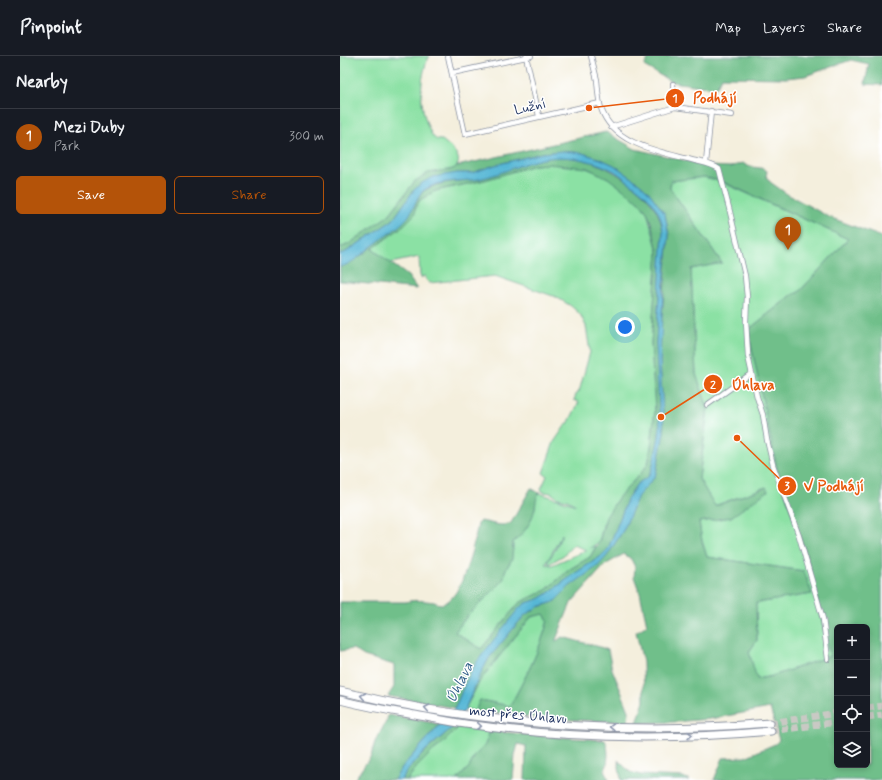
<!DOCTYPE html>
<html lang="en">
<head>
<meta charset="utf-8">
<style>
  body { margin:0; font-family:Mynerve,sans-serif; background:#242831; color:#f1f3f6 }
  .controls { position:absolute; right:12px; bottom:12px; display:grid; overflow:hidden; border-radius:6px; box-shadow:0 2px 6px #0003 }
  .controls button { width:36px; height:36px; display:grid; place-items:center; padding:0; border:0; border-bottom:1px solid #363941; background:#171b24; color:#f1f3f6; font:20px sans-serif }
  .you { position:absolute; left:285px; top:271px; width:14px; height:14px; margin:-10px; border:3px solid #fff; border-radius:50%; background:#1a73e8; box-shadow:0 0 0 6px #1a73e833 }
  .badge { display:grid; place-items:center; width:26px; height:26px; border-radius:50%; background:#b45309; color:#fff; font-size:13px; font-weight:700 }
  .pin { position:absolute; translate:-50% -33px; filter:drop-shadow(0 1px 2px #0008) }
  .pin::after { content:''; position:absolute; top:21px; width:14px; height:12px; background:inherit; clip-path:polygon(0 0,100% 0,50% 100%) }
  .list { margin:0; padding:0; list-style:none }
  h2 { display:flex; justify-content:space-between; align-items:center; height:52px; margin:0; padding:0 16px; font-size:17px }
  h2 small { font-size:13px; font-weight:400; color:#9ea1a6 }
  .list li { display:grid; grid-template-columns:26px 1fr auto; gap:12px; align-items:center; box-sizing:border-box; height:56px; padding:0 16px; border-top:1px solid #363941 }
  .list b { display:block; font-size:15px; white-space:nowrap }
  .list p { margin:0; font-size:13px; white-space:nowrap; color:#9ea1a6 }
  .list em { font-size:13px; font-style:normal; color:#9ea1a6 }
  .actions { display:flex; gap:8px; padding:12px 16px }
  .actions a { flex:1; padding:9px 0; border:1px solid #b45309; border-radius:6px; text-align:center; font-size:14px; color:#b45309 }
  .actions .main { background:#b45309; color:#fff }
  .icon { flex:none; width:22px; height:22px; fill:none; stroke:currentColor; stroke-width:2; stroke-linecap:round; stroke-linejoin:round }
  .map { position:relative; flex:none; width:542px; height:724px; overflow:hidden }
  header { display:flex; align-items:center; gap:24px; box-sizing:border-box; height:56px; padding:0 20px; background:#171b24; border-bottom:1px solid #363941 }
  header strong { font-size:19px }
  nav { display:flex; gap:22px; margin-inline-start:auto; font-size:14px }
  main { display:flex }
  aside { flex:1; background:#171b24 }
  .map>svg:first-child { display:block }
  .green { fill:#8be1a4; stroke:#538881; fill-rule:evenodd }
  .forest { fill:#70bf8a; stroke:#467774; fill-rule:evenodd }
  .water { fill:#57b7d6; stroke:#39739a }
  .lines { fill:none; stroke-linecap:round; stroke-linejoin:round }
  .highway-tunnel { stroke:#c9c9c4; stroke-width:7; stroke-dasharray:7 3.5; stroke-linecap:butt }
  .minor-casing { stroke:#888f9e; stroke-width:6 }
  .highway-casing { stroke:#888f9e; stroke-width:9 }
  .minor { stroke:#fff; stroke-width:4.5 }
  .highway { stroke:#fff; stroke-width:7 }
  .oneway { stroke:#8d97ae }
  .labels { text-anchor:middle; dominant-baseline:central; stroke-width:3; stroke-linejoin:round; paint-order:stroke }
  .street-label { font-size:14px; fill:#1b2f5e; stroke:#fff }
  .water-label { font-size:15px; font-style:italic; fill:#305f88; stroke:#fff }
  .leader { fill:none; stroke:#e8590c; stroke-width:1.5 }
  .callout-dot { fill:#e8590c; stroke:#fff; stroke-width:1.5 }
  .mark-label { font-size:12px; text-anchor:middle; font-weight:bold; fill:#fff }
  .callout-label { font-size:15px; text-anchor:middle; font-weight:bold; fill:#e8590c; stroke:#fff; stroke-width:3; stroke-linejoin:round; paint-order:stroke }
</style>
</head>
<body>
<header>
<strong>Pinpoint</strong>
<nav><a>Map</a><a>Layers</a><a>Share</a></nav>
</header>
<main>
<aside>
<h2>Nearby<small></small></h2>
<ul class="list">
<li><span class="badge">1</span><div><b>Mezi Duby</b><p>Park</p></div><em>300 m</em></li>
</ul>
<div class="actions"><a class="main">Save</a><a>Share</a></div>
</aside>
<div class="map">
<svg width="542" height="724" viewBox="0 0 542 724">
  <rect width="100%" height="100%" fill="#fff"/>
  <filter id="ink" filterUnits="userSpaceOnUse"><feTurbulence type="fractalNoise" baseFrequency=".025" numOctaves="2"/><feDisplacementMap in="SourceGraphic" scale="8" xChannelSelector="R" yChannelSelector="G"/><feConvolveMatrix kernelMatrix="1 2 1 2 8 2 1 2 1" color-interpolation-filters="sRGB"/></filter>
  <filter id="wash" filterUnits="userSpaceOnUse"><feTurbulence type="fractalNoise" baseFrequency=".012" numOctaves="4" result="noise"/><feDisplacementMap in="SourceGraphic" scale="16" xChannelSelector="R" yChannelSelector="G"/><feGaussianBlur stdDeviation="0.9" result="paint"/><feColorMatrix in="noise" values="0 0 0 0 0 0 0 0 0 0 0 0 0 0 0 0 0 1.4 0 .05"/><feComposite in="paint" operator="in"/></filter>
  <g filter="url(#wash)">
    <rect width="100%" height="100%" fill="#f4efdd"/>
    <path class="green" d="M 0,0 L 89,0 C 79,23 79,50 89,73 C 92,79 94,85 102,84 C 111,91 126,103 114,113 L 75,125 L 49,159 L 9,188 L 0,192 Z
      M 208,108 C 221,109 236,108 248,113 C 268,120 290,133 302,150 L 307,156 L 318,196 L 311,287 L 315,353 L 311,391 L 308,408 L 300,418 L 278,442 L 263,469 L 259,486 L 250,492 L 256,490 L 250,501 L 230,513 L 206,534 L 179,547 L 141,593 L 115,576 L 128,559 L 160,528 C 164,523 163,518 166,513 C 172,502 173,499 173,486 L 177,483 L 195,452 L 195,444 L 199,437 L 236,449 L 227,444 L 218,442 L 211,437 L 203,436 L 201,433 L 207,420 L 203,417 L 214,386 L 227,367 L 228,368 L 239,346 L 234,344 L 237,336 L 239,336 L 250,296 L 246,270 L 240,258 L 231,250 L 216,241 L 155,220 L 89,227 L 85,222 L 85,219 L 81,222 L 80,219 L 79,201 L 51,207 L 32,193 L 63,170 L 80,144 L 95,135 L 145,124 L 194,109 ZM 222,478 L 215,494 L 208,505 L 209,508 L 224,499 L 233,489 L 247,494 L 212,509 L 206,508 Z
      M 364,121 L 377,124 L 508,183 L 459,236 L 452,239 L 408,274 L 437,413 L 470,511 L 490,600 L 433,620 L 416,623 L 409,596 L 417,584 L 416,547 L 472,538 L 464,515 L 367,501 L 362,485 L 359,466 L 391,461 L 426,431 L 374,450 L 359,423 L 368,352 L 356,318 L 351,213 L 382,207 L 330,132 L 331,125 Z
      M 204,558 L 208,564 C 200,595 185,622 170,650 L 140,644 L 135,655 L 125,653 L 141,623 L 191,561 Z
      M 119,671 L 150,675 L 145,689 L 134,701 L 130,710 L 117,724 L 67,724 L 76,712 L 94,694 L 101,689 Z"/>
    <path class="forest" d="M 310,0 L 542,0 L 542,29 L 525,28 L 529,8 L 511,4 L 465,20 L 446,22 L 382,21 L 376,32 L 332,26 L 304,10 Z
      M 266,76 L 295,93 L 369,110 L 391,111 L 403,107 C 410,114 420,109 427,115 L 426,120 L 430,126 L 447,138 L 489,161 L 542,181 L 542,724 L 374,724 L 383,702 L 405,701 L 435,688 L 439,684 L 430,652 L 370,663 L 333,666 L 297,667 L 304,645 L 303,606 L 296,576 L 307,569 L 300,537 L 294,521 L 295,511 L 291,503 L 284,498 L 265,509 L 231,547 L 215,586 L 222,581 L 260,591 L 268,594 L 272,613 L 289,655 L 288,666 L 211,663 L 135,655 L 140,644 L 170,650 C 185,622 200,595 208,564 L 204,558 L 191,561 L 141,623 L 125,653 L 139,621 L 149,602 L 177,568 L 185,559 L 198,551 L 214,546 L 230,530 L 267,500 L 284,473 L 298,439 L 313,423 L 316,417 L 324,376 L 320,305 L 320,283 L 329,180 L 325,158 L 308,135 L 299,127 L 274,109 L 261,103 L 242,97 L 223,95 L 202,97 L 155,109 L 132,117 L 117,117 L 74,134 L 53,164 L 6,196 L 0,198 L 0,192 L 9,188 L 49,159 L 75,125 L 88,117 L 113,113 L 117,110 ZM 364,121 L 383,126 L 508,183 L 459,236 L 452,239 L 408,274 L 437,413 L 470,511 L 490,600 L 433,620 L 417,623 L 409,596 L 417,584 L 416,547 L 472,538 L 464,515 L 367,501 L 362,485 L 359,466 L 391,461 L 428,435 L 426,431 L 375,450 L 359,423 L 368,352 L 356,318 L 351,213 L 382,207 L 330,132 L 331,125 ZM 497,571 L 527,571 L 527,709 L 497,709 Z
      M 210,101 C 243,100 264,108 290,127 C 309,142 319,152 323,176 L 316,287 L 320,370 L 319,381 L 312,413 L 309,420 L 297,428 L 287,443 L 283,455 L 268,493 L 260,501 L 237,516 L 207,538 L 199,543 L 186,547 L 179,552 L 124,630 L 115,652 L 48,640 L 54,631 L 54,609 L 24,600 L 13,593 L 0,595 L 0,546 L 66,546 C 73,543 86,545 94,546 C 97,547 99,548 102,548 C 123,544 134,486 138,468 L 140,465 C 149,466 164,472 171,467 L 191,432 L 199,437 C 196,442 196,446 195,452 C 192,466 184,478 173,486 L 172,503 L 165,515 L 164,522 L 160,528 L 128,559 L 115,576 L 141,593 L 179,547 L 206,534 L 230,513 L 250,501 L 259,486 L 266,461 L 278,442 L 300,418 L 308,408 L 311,391 L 315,353 L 311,287 L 318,196 L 311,166 L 307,156 L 298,145 L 268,122 L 247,112 L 208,108 L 194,109 L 145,124 L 95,135 L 80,144 L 76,151 L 75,158 L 63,170 L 32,193 L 68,220 L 77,233 L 0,225 L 0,211 L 6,209 L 23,198 L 68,160 L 83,135 L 96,129 L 108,126 L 140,123 L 195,104 Z
      M 48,659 L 100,668 L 63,710 L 54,724 L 14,724 L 31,700 L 35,686 L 47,664 Z
      M 114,670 L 119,671 L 101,689 L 94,694 L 76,712 L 67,724 L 61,724 C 75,702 95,687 114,670 Z
      M 150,675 L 215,681 L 265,684 C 269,692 269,708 264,715 L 269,724 L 185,724 L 186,690 L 178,688 L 175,699 L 173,724 L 117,724 L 130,710 L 134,701 L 145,689 Z
      M 278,704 L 290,716 L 301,719 L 343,721 L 350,724 L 281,724 Z"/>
    <path class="water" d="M 223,95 L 242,97 L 261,103 L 274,109 L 299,127 L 308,135 L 325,158 L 329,180 L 323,235 L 320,305 L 324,376 L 316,417 L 313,423 L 298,440 L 284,473 L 267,500 L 258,510 L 230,530 L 214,546 L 198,551 L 185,559 L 177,568 L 149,602 L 139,621 L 125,653 L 114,670 L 86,694 L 70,711 L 61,724 L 54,724 L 63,710 L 115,652 L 124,630 L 136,607 L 152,586 L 179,552 L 186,547 L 199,543 L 207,538 L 237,516 L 260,501 L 268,493 L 283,455 L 287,443 L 297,428 L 309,420 L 312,413 L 319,381 L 320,370 L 316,287 L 323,176 C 322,168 321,160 316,153 C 311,143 302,136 293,129 C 287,125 281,119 274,115 C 256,105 229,99 209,102 C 185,105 163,118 139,123 C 122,126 98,123 83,135 C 76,141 74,153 68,161 C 59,172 46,179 35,188 C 23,196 15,207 0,211 L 0,198 L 6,196 L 53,164 L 74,134 L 82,127 L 93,121 L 117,117 L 132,117 L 155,109 L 202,97 Z"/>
  </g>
  <g filter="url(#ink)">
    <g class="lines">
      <path class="highway-tunnel" d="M 527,652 L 542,650
        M 527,661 L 542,659
        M 430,667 L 497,657
        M 431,675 L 497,666"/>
      <defs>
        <path id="minor" d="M 108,0 L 125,78 L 260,47
          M 186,0 L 199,60
          M 251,0 C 253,8 255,16 257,24 C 258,33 258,43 261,52 C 273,90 323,96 356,105 C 365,107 372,108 379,113 L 390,156 L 405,220 L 407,241 L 406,265 L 408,300 L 417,341 L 423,359 L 427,384 L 433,409 L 459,480 L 483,563 L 488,603
          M 112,17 L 191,0
          M 333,28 L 335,51
          M 271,71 L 335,51 L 392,59
          M 366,107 L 371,55
          M 367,349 L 412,317"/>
        <path id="highway" d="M 0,635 C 140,669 286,679 430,667
          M 0,644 C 26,651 53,655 80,660 C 98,663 116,667 134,669 C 232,683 333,684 431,675"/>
      </defs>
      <use href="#minor" class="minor-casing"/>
      <use href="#highway" class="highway-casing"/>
      <use href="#minor" class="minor"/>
      <use href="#highway" class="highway"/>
    </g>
    <defs><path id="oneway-chevron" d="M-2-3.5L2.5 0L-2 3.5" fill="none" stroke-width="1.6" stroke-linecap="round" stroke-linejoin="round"/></defs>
    <g class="oneway">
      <use href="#oneway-chevron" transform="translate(23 640) rotate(-169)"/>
      <use href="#oneway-chevron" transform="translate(87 652) rotate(-169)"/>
      <use href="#oneway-chevron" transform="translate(139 670) rotate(6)"/>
      <use href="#oneway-chevron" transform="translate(272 671) rotate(-179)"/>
      <use href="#oneway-chevron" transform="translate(350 679) rotate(-1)"/>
    </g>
  </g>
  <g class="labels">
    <g class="street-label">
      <text transform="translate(190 51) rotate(-13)">Lužní</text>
      <text transform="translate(178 659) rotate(5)">most přes Úhlavu</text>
    </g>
    <g class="water-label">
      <text transform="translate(120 627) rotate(-64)">Úhlava</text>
    </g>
  </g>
  <path class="leader" d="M249 52L335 42M321 361L373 328M397 382L447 430"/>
  <g class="callout-dot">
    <circle cx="249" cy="52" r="4"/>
    <circle cx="321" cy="361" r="4"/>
    <circle cx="397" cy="382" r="4"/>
    <circle cx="335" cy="42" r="10"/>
    <circle cx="373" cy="328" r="10"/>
    <circle cx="447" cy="430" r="10"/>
  </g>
  <g class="mark-label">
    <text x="335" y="46">1</text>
    <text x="373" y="333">2</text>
    <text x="447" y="434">3</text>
  </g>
  <g class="callout-label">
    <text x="375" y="47">Podhájí</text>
    <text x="413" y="334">Úhlava</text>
    <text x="494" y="435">V Podhájí</text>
  </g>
</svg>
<div class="controls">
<button>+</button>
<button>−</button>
<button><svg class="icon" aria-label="locate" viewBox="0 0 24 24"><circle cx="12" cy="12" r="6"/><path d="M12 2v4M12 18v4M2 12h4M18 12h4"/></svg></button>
<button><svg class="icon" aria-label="layers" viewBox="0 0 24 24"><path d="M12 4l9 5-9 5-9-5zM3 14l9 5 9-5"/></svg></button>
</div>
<div class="you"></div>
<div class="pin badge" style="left:448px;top:194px">1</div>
</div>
</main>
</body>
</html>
